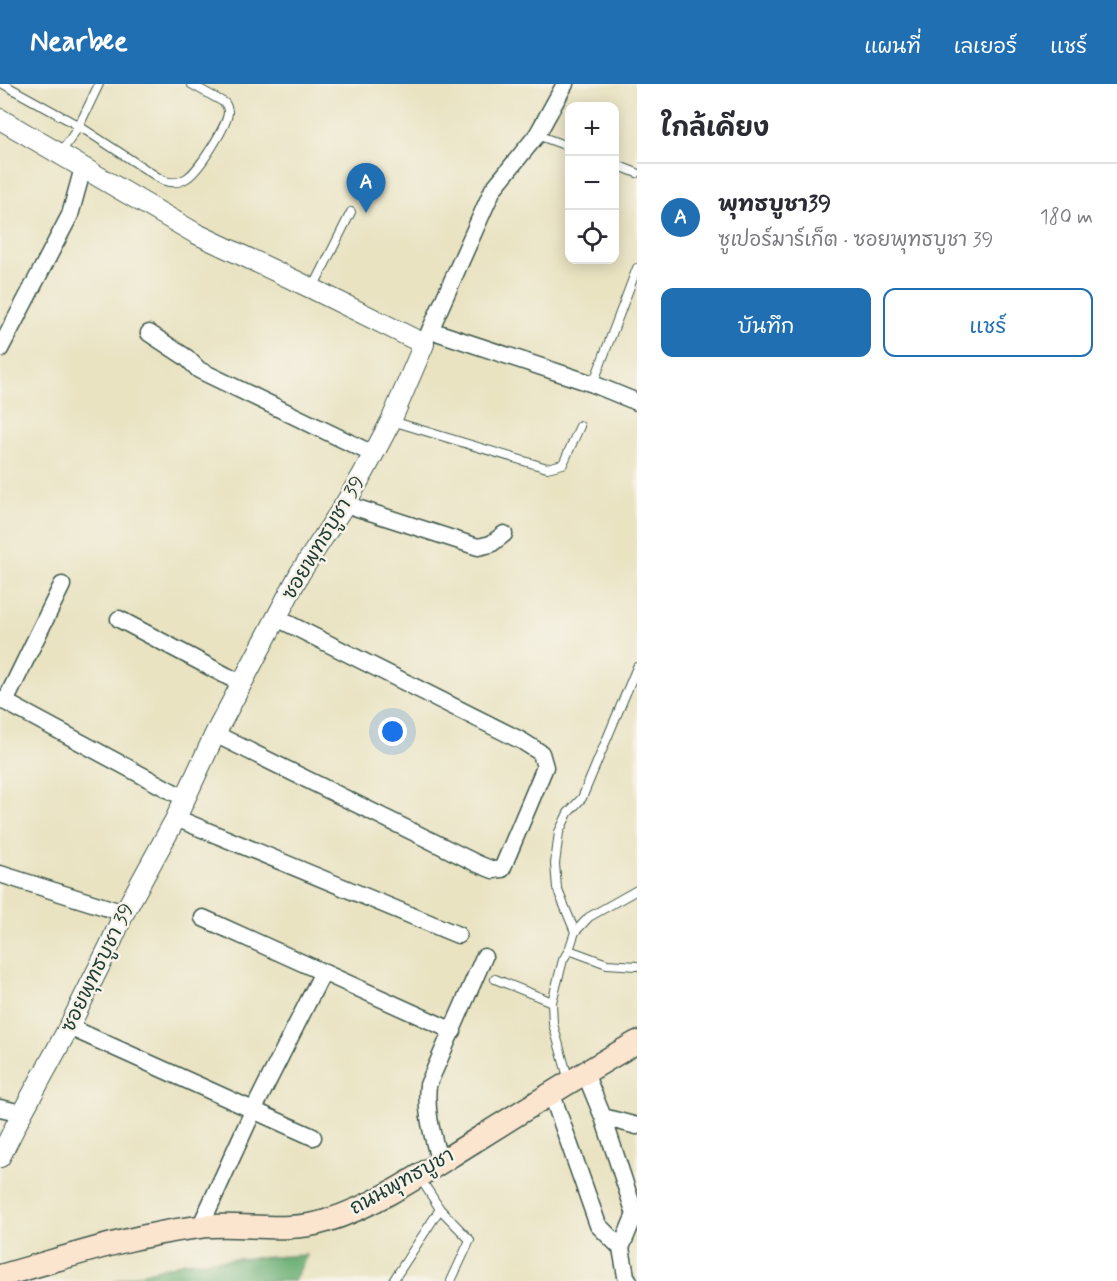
<!DOCTYPE html>
<html lang="th">
<head>
<meta charset="utf-8">
<style>
  body { margin:0; font-family:Mynerve,"Playpen Sans Thai",sans-serif; background:#f7f7f7; color:#2b2b33 }
  .controls { position:absolute; right:18px; top:18px; display:grid; overflow:hidden; border-radius:12px; box-shadow:0 3px 15px #0003 }
  .controls button { width:54px; height:54px; display:grid; place-items:center; padding:0; border:0; border-bottom:2px solid #e1e1e2; background:#fff; color:#2b2b33; font:30px sans-serif }
  .you { position:absolute; left:393px; top:648px; width:21px; height:21px; margin:-15px; border:4px solid #fff; border-radius:50%; background:#1a73e8; box-shadow:0 0 0 9px #1a73e833 }
  .badge { display:grid; place-items:center; width:39px; height:39px; border-radius:50%; background:#1f6fb2; color:#fff; font-size:20px; font-weight:700 }
  .pin { position:absolute; translate:-50% -50px; filter:drop-shadow(0 2px 3px #0008) }
  .pin::after { content:''; position:absolute; top:32px; width:21px; height:18px; background:inherit; clip-path:polygon(0 0,100% 0,50% 100%) }
  .list { margin:0; padding:0; list-style:none }
  h2 { display:flex; justify-content:space-between; align-items:center; height:78px; margin:0; padding:0 24px; font-size:26px }
  h2 small { font-size:20px; font-weight:400; color:#7c7c81 }
  .list li { display:grid; grid-template-columns:39px 1fr auto; gap:18px; align-items:center; box-sizing:border-box; height:108px; padding:0 24px; border-top:2px solid #e1e1e2 }
  .list b { display:block; font-size:22px; white-space:nowrap }
  .list p { margin:0; font-size:20px; white-space:nowrap; color:#7c7c81 }
  .list em { font-size:20px; font-style:normal; color:#7c7c81 }
  .actions { display:flex; gap:12px; padding:18px 24px }
  .actions a { flex:1; padding:14px 0; border:2px solid #1f6fb2; border-radius:12px; text-align:center; font-size:21px; color:#1f6fb2 }
  .actions .main { background:#1f6fb2; color:#fff }
  .icon { flex:none; width:33px; height:33px; fill:none; stroke:currentColor; stroke-width:2; stroke-linecap:round; stroke-linejoin:round }
  .map { position:relative; flex:none; width:637px; height:1197px; overflow:hidden }
  header { display:flex; align-items:center; gap:36px; box-sizing:border-box; height:84px; padding:0 30px; background:#1f6fb2; color:#fff }
  header strong { font-size:28px }
  nav { display:flex; gap:33px; margin-inline-start:auto; font-size:21px }
  main { display:flex }
  aside { flex:1; background:#fff }
  .map>svg:first-child { display:block }
  .forest { fill:#6baf74; stroke:#457654; stroke-width:1.5 }
  .lines { fill:none; stroke-linecap:round; stroke-linejoin:round }
  .service-casing { stroke:#3d5649; stroke-width:10 }
  .minor-casing { stroke:#3d5649; stroke-width:19 }
  .tertiary-casing { stroke:#3d5649; stroke-width:22 }
  .secondary-casing { stroke:#3d5649; stroke-width:25 }
  .service { stroke:#fff; stroke-width:8 }
  .minor { stroke:#fff; stroke-width:16 }
  .tertiary { stroke:#fff; stroke-width:20 }
  .secondary { stroke:#fce5cf; stroke-width:22 }
  .labels { text-anchor:middle; dominant-baseline:central; stroke-width:5; stroke-linejoin:round; paint-order:stroke }
  .street-label { font-size:20px; fill:#1f3d34; stroke:#f7f3e8 }
</style>
</head>
<body>
<header>
<strong>Nearbee</strong>
<nav><a>แผนที่</a><a>เลเยอร์</a><a>แชร์</a></nav>
</header>
<main>
<div class="map">
<svg width="637" height="1197" viewBox="0 0 637 1197">
  <rect width="100%" height="100%" fill="#f7f3e8"/>
  <filter id="ink" filterUnits="userSpaceOnUse"><feTurbulence type="fractalNoise" baseFrequency=".0167" numOctaves="2"/><feDisplacementMap in="SourceGraphic" scale="12" xChannelSelector="R" yChannelSelector="G"/><feConvolveMatrix kernelMatrix="1 2 1 2 8 2 1 2 1" color-interpolation-filters="sRGB"/></filter>
  <filter id="wash" filterUnits="userSpaceOnUse"><feTurbulence type="fractalNoise" baseFrequency=".008" numOctaves="4" result="noise"/><feDisplacementMap in="SourceGraphic" scale="24" xChannelSelector="R" yChannelSelector="G"/><feGaussianBlur stdDeviation="1.35" result="paint"/><feColorMatrix in="noise" values="0 0 0 0 0 0 0 0 0 0 0 0 0 0 0 0 0 1.4 0 .05"/><feComposite in="paint" operator="in"/></filter>
  <g filter="url(#wash)">
    <rect width="100%" height="100%" fill="#e9e3c2"/>
    <path class="forest" d="M 307,1171 L 294,1197 L 115,1197 L 185,1178 Z"/>
  </g>
  <g filter="url(#ink)">
    <g class="lines">
      <defs>
        <path id="service" d="M 3,0 L 79,42 L 162,96 C 170,99 177,100 185,95 C 197,90 228,41 228,28 C 228,23 227,23 225,19 L 191,0
          M 537,51 L 570,63
          M 60,70 L 79,42 L 99,0
          M 614,80 L 637,89
          M 313,204 L 351,128
          M 593,300 L 637,184
          M 392,337 L 547,384 L 563,380 L 580,342
          M 575,848 L 557,804 L 555,780 L 559,748 L 568,729 L 582,714 L 637,583
          M 569,866 L 607,880 L 637,882
          M 495,895 L 552,918
          M 569,997 L 553,940 L 552,918 L 563,876 L 569,866 L 575,848 L 589,833 L 637,806
          M 420,1094 L 440,1125 L 470,1156 L 451,1197
          M 393,1197 L 440,1125"/>
        <path id="minor" d="M 430,246 L 593,300 L 637,318
          M 149,249 L 187,274 L 199,286 L 373,370
          M 424,260 L 493,105 L 537,51 L 565,0
          M 0,265 L 70,131 L 83,84
          M 345,420 L 478,463 L 491,460 L 504,450
          M 119,535 L 242,600
          M 0,615 L 186,715
          M 5,618 L 62,501
          M 215,650 L 478,780 L 493,786 L 502,785 L 545,683 L 541,669 L 522,657 L 277,534
          M 176,734 L 458,851
          M 0,790 L 124,829
          M 203,834 L 453,947
          M 69,943 L 313,1053
          M 585,989 L 603,1033 L 635,1130 L 621,1164 L 626,1192 L 629,1197
          M 551,1008 L 598,1141 L 621,1164
          M 0,1024 L 22,1029
          M 603,1033 L 637,1042
          M 440,1079 C 433,1053 425,1028 428,1001 L 484,873
          M 200,1143 L 254,1025 L 323,888"/>
        <path id="tertiary" d="M 0,35 L 195,149 L 313,205 L 424,260 L 391,337 L 364,388 L 345,420 L 300,489 L 215,650 L 176,734 L 124,829 L 110,861 L 69,943 L 22,1029 L 0,1073"/>
        <path id="secondary" d="M 0,1192 C 65,1174 131,1151 199,1143 C 241,1138 285,1150 326,1137 C 380,1120 426,1087 473,1058 C 527,1024 582,990 637,958"/>
      </defs>
      <use href="#service" class="service-casing"/>
      <use href="#minor" class="minor-casing"/>
      <use href="#tertiary" class="tertiary-casing"/>
      <use href="#secondary" class="secondary-casing"/>
      <use href="#service" class="service"/>
      <use href="#minor" class="minor"/>
      <use href="#tertiary" class="tertiary"/>
      <use href="#secondary" class="secondary"/>
    </g>
  </g>
  <g class="labels">
    <g class="street-label">
      <text transform="translate(324 454) rotate(-59)">ซอยพุทธบูชา 39</text>
      <text transform="translate(98 884) rotate(-64)">ซอยพุทธบูชา 39</text>
      <text transform="translate(402 1098) rotate(-29)">ถนนพุทธบูชา</text>
    </g>
  </g>
</svg>
<div class="controls">
<button>+</button>
<button>−</button>
<button><svg class="icon" aria-label="locate" viewBox="0 0 24 24"><circle cx="12" cy="12" r="6"/><path d="M12 2v4M12 18v4M2 12h4M18 12h4"/></svg></button>
</div>
<div class="you"></div>
<div class="pin badge" style="left:366px;top:129px">A</div>
</div>
<aside>
<h2>ใกล้เคียง<small></small></h2>
<ul class="list">
<li><span class="badge">A</span><div><b>พุทธบูชา39</b><p>ซูเปอร์มาร์เก็ต · ซอยพุทธบูชา 39</p></div><em>180 m</em></li>
</ul>
<div class="actions"><a class="main">บันทึก</a><a>แชร์</a></div>
</aside>
</main>
</body>
</html>
